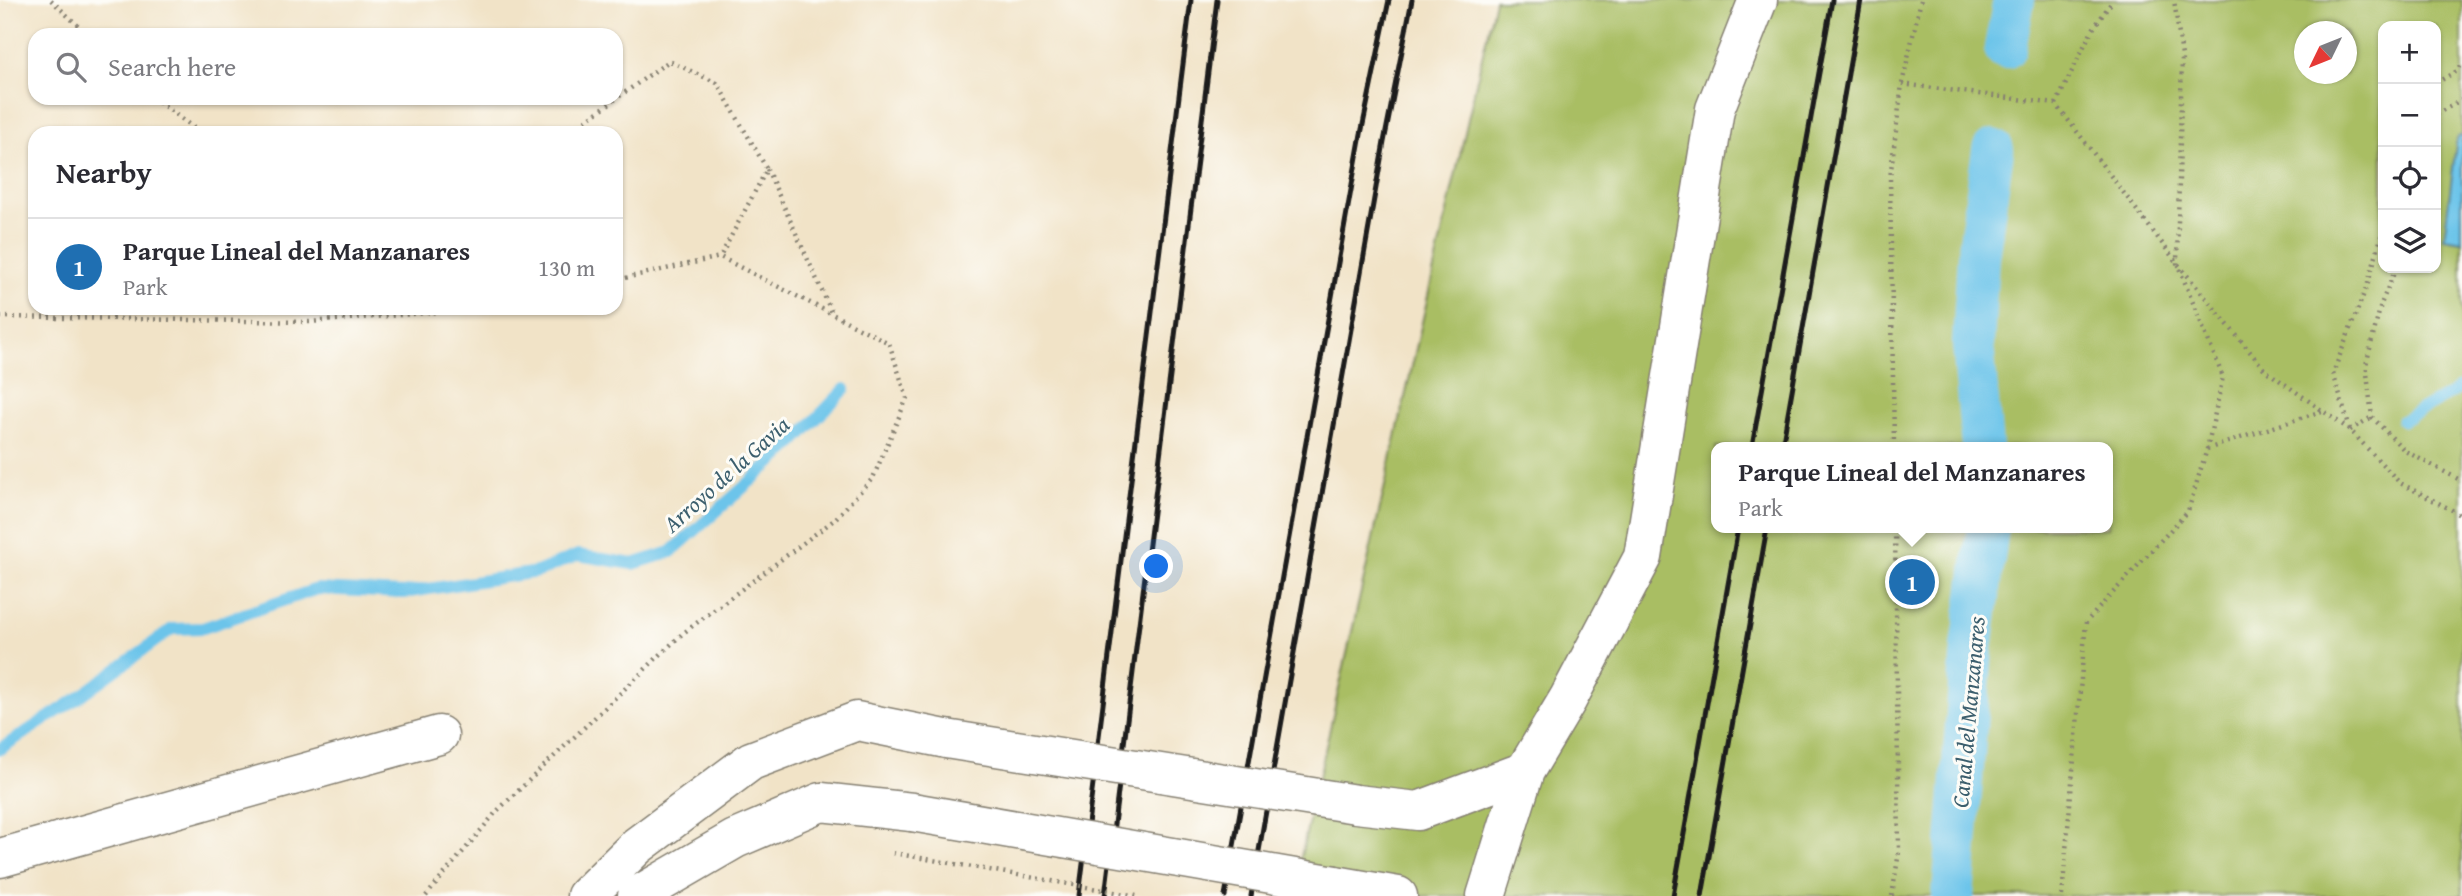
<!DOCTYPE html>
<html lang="en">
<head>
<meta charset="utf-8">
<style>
  body { margin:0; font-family:"Gentium Book Plus",serif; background:#f7f7f7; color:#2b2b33 }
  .controls { position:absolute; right:21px; top:21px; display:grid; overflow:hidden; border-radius:14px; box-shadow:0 2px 5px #0004 }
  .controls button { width:63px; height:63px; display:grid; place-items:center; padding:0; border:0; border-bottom:2px solid #e1e1e2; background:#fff; color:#2b2b33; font:35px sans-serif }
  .compass { position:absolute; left:2294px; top:21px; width:63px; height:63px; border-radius:50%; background:#fff; box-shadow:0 2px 5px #0004; rotate:227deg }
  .you { position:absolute; left:1157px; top:567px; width:24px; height:24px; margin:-18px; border:5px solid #fff; border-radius:50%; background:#1a73e8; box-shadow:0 0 0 10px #1a73e833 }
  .badge { display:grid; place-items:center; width:46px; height:46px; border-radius:50%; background:#1f6fb2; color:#fff; font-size:23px; font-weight:700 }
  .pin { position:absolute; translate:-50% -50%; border:4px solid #fff; box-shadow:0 2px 7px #0006 }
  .popup { position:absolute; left:1711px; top:442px; width:402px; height:91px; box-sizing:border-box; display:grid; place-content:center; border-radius:14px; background:#fff; filter:drop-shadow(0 2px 5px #0005); font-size:23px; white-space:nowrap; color:#7c7c81 }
  .popup b { font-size:26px; color:#2b2b33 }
  .popup::after { content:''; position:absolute; left:50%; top:100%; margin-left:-14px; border:14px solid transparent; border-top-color:#fff }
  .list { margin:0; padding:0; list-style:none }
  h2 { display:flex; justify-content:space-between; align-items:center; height:91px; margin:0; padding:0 28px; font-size:30px }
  h2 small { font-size:23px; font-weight:400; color:#7c7c81 }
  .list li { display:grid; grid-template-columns:46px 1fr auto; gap:21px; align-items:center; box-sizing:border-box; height:98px; padding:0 28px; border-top:2px solid #e1e1e2 }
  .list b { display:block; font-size:26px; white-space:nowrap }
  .list p { margin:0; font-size:23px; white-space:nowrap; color:#7c7c81 }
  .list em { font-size:23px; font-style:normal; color:#7c7c81 }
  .icon { flex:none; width:38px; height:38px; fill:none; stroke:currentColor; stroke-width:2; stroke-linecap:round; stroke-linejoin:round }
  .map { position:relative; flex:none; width:2462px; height:896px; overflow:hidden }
  .search { position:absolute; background:#fff; box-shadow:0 2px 5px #0004; left:28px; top:28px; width:595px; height:77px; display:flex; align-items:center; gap:18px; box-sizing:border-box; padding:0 24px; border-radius:21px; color:#7c7c81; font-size:26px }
  .panel { position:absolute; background:#fff; box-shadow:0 2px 5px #0004; left:28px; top:126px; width:595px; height:189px; border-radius:21px }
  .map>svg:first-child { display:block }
  .green { fill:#a9be63; stroke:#626d40; stroke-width:2; fill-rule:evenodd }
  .water { fill:#6cc4ea; stroke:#447083; stroke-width:2 }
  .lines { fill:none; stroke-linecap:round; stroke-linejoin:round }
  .stream { stroke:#6cc4ea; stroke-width:12 }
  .canal { stroke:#6cc4ea; stroke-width:42 }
  .minor-casing { stroke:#868072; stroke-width:41 }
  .path { stroke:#868072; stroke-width:4.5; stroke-dasharray:2 5; stroke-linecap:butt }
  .minor { stroke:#fff; stroke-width:38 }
  .rail { stroke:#1c1c1c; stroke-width:5 }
  .minor-bridge-casing { stroke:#868072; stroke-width:41; stroke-linecap:butt }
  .path-bridge { stroke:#868072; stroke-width:4.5; stroke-dasharray:2 5; stroke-linecap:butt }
  .minor-bridge { stroke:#fff; stroke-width:38 }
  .labels { text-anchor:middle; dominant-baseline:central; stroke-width:6; stroke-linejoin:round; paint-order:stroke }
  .water-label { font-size:23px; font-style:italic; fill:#3c5f6e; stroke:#fdfcf7 }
</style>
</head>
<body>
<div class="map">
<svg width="2462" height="896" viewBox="0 0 2462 896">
  <rect width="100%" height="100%" fill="#fdfcf7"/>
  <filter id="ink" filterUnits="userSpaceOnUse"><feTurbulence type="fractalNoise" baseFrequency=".0143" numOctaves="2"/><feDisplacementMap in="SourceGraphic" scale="14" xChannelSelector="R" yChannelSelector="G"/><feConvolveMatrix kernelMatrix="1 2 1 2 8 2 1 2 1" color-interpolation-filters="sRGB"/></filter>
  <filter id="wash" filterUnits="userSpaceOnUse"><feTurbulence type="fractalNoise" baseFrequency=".00686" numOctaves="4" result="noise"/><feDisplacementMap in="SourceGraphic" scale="28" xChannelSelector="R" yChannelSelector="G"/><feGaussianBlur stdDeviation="1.57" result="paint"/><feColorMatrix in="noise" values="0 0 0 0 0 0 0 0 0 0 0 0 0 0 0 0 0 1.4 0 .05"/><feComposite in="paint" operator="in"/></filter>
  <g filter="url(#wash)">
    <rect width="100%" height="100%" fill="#f1e3c7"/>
    <path class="green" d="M 1495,0 L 2462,0 L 2462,896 L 1292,896 ZM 2383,26 L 2436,26 L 2436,268 L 2383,268 ZM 2304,32 L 2346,32 L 2346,74 L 2304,74 ZM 1716,447 L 2108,447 L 2108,528 L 1716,528 Z"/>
    <path class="water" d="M 2462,135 L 2462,241 L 2444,238 L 2457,137 Z"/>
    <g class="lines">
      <path class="stream" d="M 2402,421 L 2462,387
        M 0,749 L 78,698 L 172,629 L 203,628 L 317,589 L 403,593 L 537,572 L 578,555 L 633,564 L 671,552 L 789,447 L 845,389"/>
      <path class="canal" d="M 2005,48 L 2014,0
        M 1982,447 L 1973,344 L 1978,257 L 1993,150
        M 1953,896 L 1972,648 L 1988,528"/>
    </g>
  </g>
  <g filter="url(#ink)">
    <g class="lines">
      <defs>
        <path id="minor" d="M 1356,804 L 1418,811 L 1525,771
          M 0,858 L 439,735
          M 1335,885 L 1398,896
          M 586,896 L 637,846 L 751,761 L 857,721 L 946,739
          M 637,896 L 735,839 L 821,802 L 912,812
          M 1486,896 L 1525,771 L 1568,699 L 1643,557 L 1715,109 L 1758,0"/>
      </defs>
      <use href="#minor" class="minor-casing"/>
      <path class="path" d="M 51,0 L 88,35
        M 2436,83 L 2457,71 L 2462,64
        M 1902,84 L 2056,104 L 2177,263 L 2265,370 L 2350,430 L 2400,483 L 2452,510 L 2462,517
        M 153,98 L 201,133
        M 2056,104 L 2091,32 L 2113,0
        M 2436,114 L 2462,100
        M 568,133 L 669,61 L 717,83 L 767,169 L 720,257
        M 767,169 L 832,313
        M 2396,268 L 2381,304 L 2366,365 L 2372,417 L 2405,451 L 2462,481
        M 0,317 L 309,322 L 491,308
        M 2350,429 L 2333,373 L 2368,283 L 2383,231
        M 2350,430 L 2372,417
        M 1894,447 L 1890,178 L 1902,84 L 1921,0
        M 2207,449 L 2322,411
        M 426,896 L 497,811 L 682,634 L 834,520 L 873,478 L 907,398 L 889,343 L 720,257 L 616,280
        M 1892,896 L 1899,852 L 1895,528
        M 2062,896 L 2086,622 L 2188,511 L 2207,449 L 2223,377 L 2177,263 L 2182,56 L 2174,0"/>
      <use href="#minor" class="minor"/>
      <path class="rail" d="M 1752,447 L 1832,0
        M 1782,447 L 1861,0
        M 1079,896 L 1191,0
        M 1105,896 L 1217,0
        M 1225,896 L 1361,134 L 1389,0
        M 1251,896 L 1384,142 L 1412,0
        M 1673,896 L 1738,528
        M 1702,896 L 1767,528"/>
      <defs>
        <path id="minor-bridge" d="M 946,739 L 1356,804
          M 912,812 L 1335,885"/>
      </defs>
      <use href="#minor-bridge" class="minor-bridge-casing"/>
      <path class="path-bridge" d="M 893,853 L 1137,896"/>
      <use href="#minor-bridge" class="minor-bridge"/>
    </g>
  </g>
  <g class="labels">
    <g class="water-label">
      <text transform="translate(726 474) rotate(-42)">Arroyo de la Gavia</text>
      <text transform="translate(1968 712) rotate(-85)">Canal del Manzanares</text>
    </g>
  </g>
</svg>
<div class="controls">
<button>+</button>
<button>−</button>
<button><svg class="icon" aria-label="locate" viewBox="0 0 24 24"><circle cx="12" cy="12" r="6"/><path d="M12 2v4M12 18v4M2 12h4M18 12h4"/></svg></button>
<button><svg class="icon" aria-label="layers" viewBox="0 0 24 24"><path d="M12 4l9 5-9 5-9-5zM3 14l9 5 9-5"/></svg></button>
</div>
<svg class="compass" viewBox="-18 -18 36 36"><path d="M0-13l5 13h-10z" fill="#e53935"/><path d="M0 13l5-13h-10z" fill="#7c7c81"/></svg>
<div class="you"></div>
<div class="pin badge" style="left:1912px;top:582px">1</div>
<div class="popup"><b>Parque Lineal del Manzanares</b>Park</div>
<div class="search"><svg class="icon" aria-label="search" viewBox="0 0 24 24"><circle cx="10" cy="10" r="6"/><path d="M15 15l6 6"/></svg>Search here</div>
<section class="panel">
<h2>Nearby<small></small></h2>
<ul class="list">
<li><span class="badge">1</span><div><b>Parque Lineal del Manzanares</b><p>Park</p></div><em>130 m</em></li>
</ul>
</section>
</div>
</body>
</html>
